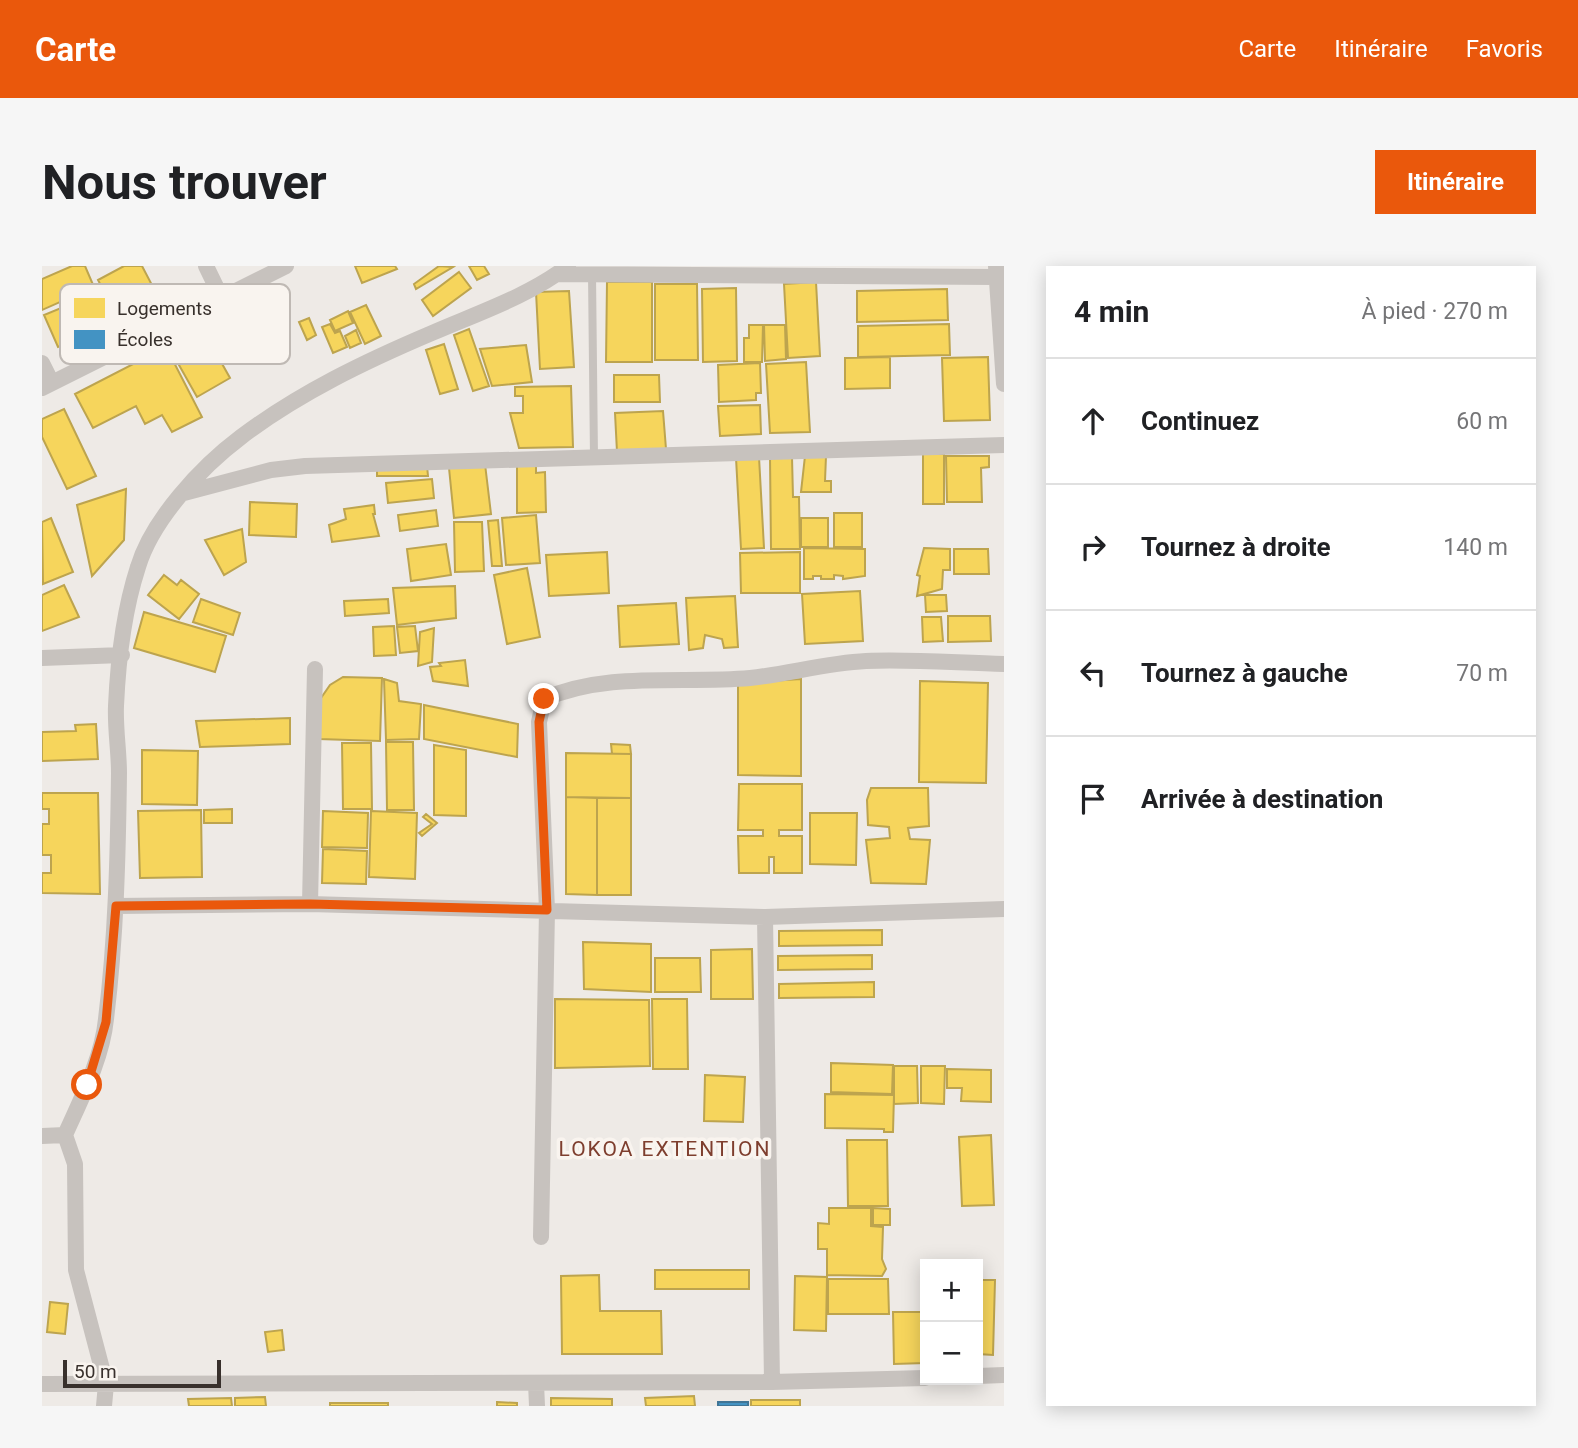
<!DOCTYPE html>
<html lang="fr">
<head>
<meta charset="utf-8">
<style>
  body { margin:0; font-family:Roboto,sans-serif; background:#f6f6f6; color:#202124 }
  .controls { position:absolute; right:21px; bottom:21px; display:grid; overflow:hidden; border-radius:0px; box-shadow:0 4px 18px #0003 }
  .controls button { width:63px; height:63px; display:grid; place-items:center; padding:0; border:0; border-bottom:2px solid #e0e0e0; background:#fff; color:#202124; font:35px sans-serif }
  .scale { position:absolute; left:21px; bottom:18px; width:158px; box-sizing:border-box; padding-left:7px; border:4px solid #38302c; border-top:0; font-size:19px; line-height:24px; white-space:nowrap; color:#38302c; -webkit-text-stroke:5px #f9f4ef; paint-order:stroke }
  .stop { position:absolute; width:21px; height:21px; margin:-16px; border:5px solid #ea580c; border-radius:50%; background:#fff }
  .stop.end { background:#ea580c; border-color:#fff; box-shadow:0 2px 7px #0008 }
  .list { margin:0; padding:0; list-style:none }
  h2 { display:flex; justify-content:space-between; align-items:center; height:91px; margin:0; padding:0 28px; font-size:30px }
  h2 small { font-size:23px; font-weight:400; color:#757577 }
  .list li { display:grid; grid-template-columns:46px 1fr auto; gap:21px; align-items:center; box-sizing:border-box; height:126px; padding:0 28px; border-top:2px solid #e0e0e0 }
  .list b { display:block; font-size:26px; white-space:nowrap }
  .list em { font-size:23px; font-style:normal; color:#757577 }
  .icon { flex:none; width:38px; height:38px; fill:none; stroke:currentColor; stroke-width:2; stroke-linecap:round; stroke-linejoin:round }
  .map { position:relative; flex:none; width:962px; height:1140px; overflow:hidden; border-radius:0px }
  header { display:flex; align-items:center; gap:42px; box-sizing:border-box; height:98px; padding:0 35px; background:#ea580c; color:#fff }
  header strong { font-size:33px }
  nav { display:flex; gap:38px; margin-inline-start:auto; font-size:24px }
  .intro { display:flex; align-items:center; justify-content:space-between; box-sizing:border-box; height:168px; padding:0 42px }
  h1 { margin:0; font-size:49px }
  .button { padding:18px 32px; border-radius:0px; background:#ea580c; color:#fff; font-size:24px; font-weight:700 }
  main { display:flex; gap:42px; padding:0 42px }
  aside { flex:1; background:#fff; border-radius:0px; box-shadow:0 4px 18px #0003 }
  .map>svg:first-child { display:block }
  .homes { fill:#f6d55c; stroke:#bda44e; stroke-width:2 }
  .schools { fill:#4393c3; stroke:#407596; stroke-width:2 }
  .lines { fill:none; stroke-linecap:round; stroke-linejoin:round }
  .service { stroke:#c7c2be; stroke-width:8 }
  .minor { stroke:#c7c2be; stroke-width:16 }
  .route { stroke:#ea580c; stroke-width:9 }
  .labels { text-anchor:middle; dominant-baseline:central; stroke-width:7; stroke-linejoin:round; paint-order:stroke }
  .neighbourhood-label { font-size:21px; letter-spacing:2px; fill:#7e3e2e; stroke:#f9f4ef }
  .key { fill:#f9f4ef; stroke:#bfb9b4; stroke-width:2 }
  .key-label { font-size:19px; fill:#38302c }
</style>
</head>
<body>
<header>
<strong>Carte</strong>
<nav><a>Carte</a><a>Itinéraire</a><a>Favoris</a></nav>
</header>
<div class="intro"><h1>Nous trouver</h1><a class="button">Itinéraire</a></div>
<main>
<div class="map">
<svg width="962" height="1140" viewBox="0 0 962 1140">
  <rect width="100%" height="100%" fill="#eeeae6"/>
  <path class="homes" d="M 30,0 L 43,0 L 52,21 L 0,44 L 0,13 Z
    M 82,0 L 100,0 L 111,21 L 71,42 L 56,14 Z
    M 313,0 L 353,0 L 355,3 L 320,17 Z
    M 397,0 L 411,1 L 374,23 L 372,18 Z
    M 427,0 L 442,0 L 447,8 L 435,14 Z
    M 417,6 L 429,22 L 391,50 L 380,34 Z
    M 565,16 L 610,16 L 610,96 L 564,96 Z
    M 774,16 L 778,90 L 746,92 L 742,18 Z
    M 613,18 L 655,18 L 656,94 L 613,94 Z
    M 694,22 L 695,95 L 661,96 L 660,23 Z
    M 905,23 L 906,54 L 815,56 L 815,25 Z
    M 527,25 L 532,101 L 498,103 L 494,26 Z
    M 53,28 L 67,60 L 16,81 L 2,49 Z
    M 324,39 L 339,70 L 323,78 L 308,46 Z
    M 306,45 L 311,57 L 293,65 L 288,54 Z
    M 267,52 L 274,69 L 265,74 L 257,56 Z
    M 288,58 L 293,67 L 298,65 L 305,81 L 291,87 L 280,61 Z
    M 907,58 L 908,89 L 816,91 L 816,60 Z
    M 707,59 L 721,59 L 720,96 L 702,96 L 702,72 L 707,72 Z
    M 722,59 L 743,59 L 744,93 L 723,95 Z
    M 427,63 L 447,120 L 431,125 L 412,69 Z
    M 161,64 L 188,112 L 155,131 L 128,83 Z
    M 314,64 L 319,77 L 308,82 L 303,70 Z
    M 402,78 L 416,123 L 398,128 L 384,84 Z
    M 484,79 L 490,116 L 450,120 L 438,83 Z
    M 124,81 L 160,151 L 130,166 L 120,149 L 103,158 L 94,140 L 51,162 L 33,128 Z
    M 848,91 L 848,122 L 803,123 L 803,92 Z
    M 946,91 L 948,154 L 902,155 L 900,92 Z
    M 764,96 L 768,166 L 728,167 L 724,98 Z
    M 718,97 L 719,127 L 714,127 L 714,134 L 677,136 L 676,99 Z
    M 572,109 L 617,109 L 618,136 L 572,136 Z
    M 529,120 L 531,181 L 477,182 L 468,147 L 481,147 L 481,130 L 473,130 L 473,121 Z
    M 718,139 L 719,168 L 678,170 L 676,140 Z
    M 22,143 L 54,210 L 25,223 L 0,171 L 0,153 Z
    M 621,145 L 624,183 L 575,186 L 573,147 Z
    M 881,188 L 902,188 L 902,238 L 881,238 Z
    M 763,190 L 784,190 L 783,215 L 789,215 L 789,226 L 759,226 Z
    M 904,190 L 947,190 L 947,201 L 939,202 L 940,236 L 905,236 Z
    M 717,191 L 722,282 L 699,283 L 694,192 Z
    M 728,191 L 750,191 L 751,231 L 757,231 L 758,283 L 729,283 Z
    M 475,197 L 494,197 L 494,207 L 503,206 L 504,246 L 475,247 Z
    M 443,198 L 449,248 L 412,252 L 407,202 Z
    M 335,200 L 385,200 L 386,210 L 335,210 Z
    M 390,213 L 392,232 L 346,237 L 344,217 Z
    M 84,223 L 82,274 L 50,310 L 35,239 Z
    M 208,236 L 255,238 L 254,271 L 207,269 Z
    M 332,239 L 333,248 L 331,248 L 337,270 L 290,276 L 287,259 L 304,253 L 302,243 Z
    M 394,244 L 396,260 L 358,265 L 356,249 Z
    M 792,247 L 820,247 L 820,281 L 792,281 Z
    M 494,249 L 498,297 L 464,299 L 460,252 Z
    M 9,252 L 31,306 L 1,318 L 0,256 Z
    M 759,252 L 786,252 L 786,281 L 759,281 Z
    M 456,254 L 460,300 L 450,300 L 446,255 Z
    M 412,256 L 440,256 L 442,305 L 413,306 Z
    M 200,263 L 204,296 L 182,309 L 163,274 Z
    M 404,278 L 409,309 L 369,315 L 365,283 Z
    M 762,282 L 823,283 L 823,310 L 801,313 L 801,310 L 792,309 L 792,313 L 779,313 L 779,310 L 771,310 L 771,313 L 762,313 Z
    M 882,282 L 908,283 L 908,304 L 901,304 L 900,323 L 875,330 L 878,310 L 875,309 Z
    M 912,283 L 946,283 L 947,308 L 912,308 Z
    M 565,286 L 567,327 L 507,330 L 504,289 Z
    M 758,286 L 758,327 L 699,327 L 698,287 Z
    M 485,302 L 498,371 L 465,378 L 452,309 Z
    M 122,309 L 135,319 L 139,314 L 157,328 L 137,353 L 106,329 Z
    M 22,319 L 37,351 L 0,365 L 0,329 Z
    M 413,320 L 414,352 L 355,359 L 351,322 Z
    M 818,325 L 821,375 L 763,378 L 760,328 Z
    M 883,329 L 904,329 L 905,345 L 884,346 Z
    M 693,330 L 696,381 L 682,382 L 680,373 L 663,369 L 661,382 L 647,384 L 644,332 Z
    M 159,333 L 198,347 L 191,369 L 151,356 Z
    M 346,333 L 347,347 L 303,350 L 302,335 Z
    M 634,337 L 637,378 L 578,381 L 576,340 Z
    M 102,346 L 184,370 L 173,406 L 92,382 Z
    M 906,350 L 948,350 L 949,375 L 906,376 Z
    M 880,351 L 899,351 L 901,375 L 881,376 Z
    M 352,360 L 354,389 L 332,390 L 331,361 Z
    M 373,360 L 376,385 L 358,387 L 355,361 Z
    M 392,362 L 390,396 L 376,400 L 378,366 Z
    M 423,394 L 426,420 L 391,415 L 388,401 L 399,400 L 397,397 Z
    M 301,411 L 340,412 L 338,475 L 277,473 L 279,432 L 288,419 Z
    M 342,413 L 355,417 L 357,435 L 379,438 L 377,473 L 344,474 Z
    M 759,413 L 759,510 L 696,509 L 696,417 Z
    M 878,415 L 946,417 L 944,517 L 877,516 Z
    M 382,439 L 476,458 L 475,491 L 382,473 Z
    M 248,452 L 248,478 L 158,481 L 154,455 Z
    M 54,458 L 56,493 L 0,495 L 0,466 L 34,465 L 33,459 Z
    M 344,476 L 371,476 L 372,544 L 345,544 Z
    M 300,477 L 329,477 L 330,543 L 301,543 Z
    M 569,478 L 588,479 L 589,488 L 570,488 Z
    M 392,479 L 424,484 L 424,550 L 392,549 Z
    M 100,484 L 156,485 L 155,539 L 100,538 Z
    M 524,487 L 589,488 L 589,532 L 524,531 Z
    M 697,518 L 760,518 L 760,564 L 737,564 L 737,570 L 760,570 L 760,607 L 732,607 L 732,591 L 727,591 L 727,607 L 697,607 L 696,570 L 721,570 L 721,564 L 696,564 Z
    M 829,522 L 886,522 L 887,560 L 866,562 L 868,573 L 888,574 L 884,618 L 829,617 L 824,574 L 848,572 L 847,561 L 826,559 L 825,534 Z
    M 0,527 L 56,527 L 58,628 L 0,627 L 0,607 L 9,607 L 9,589 L 0,589 L 0,558 L 7,558 L 7,543 L 0,543 Z
    M 524,531 L 555,532 L 555,629 L 524,628 Z
    M 555,532 L 589,532 L 589,629 L 555,629 Z
    M 190,543 L 190,557 L 162,557 L 162,544 Z
    M 159,544 L 160,611 L 98,612 L 96,545 Z
    M 281,545 L 326,547 L 325,582 L 280,581 Z
    M 329,545 L 375,547 L 373,613 L 327,611 Z
    M 768,547 L 815,547 L 814,599 L 768,598 Z
    M 384,548 L 395,557 L 380,570 L 377,567 L 390,558 L 381,551 Z
    M 281,583 L 325,585 L 324,618 L 280,617 Z
    M 840,664 L 840,679 L 737,680 L 737,665 Z
    M 541,676 L 609,678 L 609,726 L 542,723 Z
    M 710,683 L 711,733 L 669,733 L 669,684 Z
    M 830,689 L 830,703 L 736,704 L 736,690 Z
    M 613,692 L 658,692 L 659,726 L 613,726 Z
    M 832,716 L 832,731 L 737,732 L 737,718 Z
    M 513,733 L 607,734 L 608,800 L 513,802 Z
    M 610,733 L 645,733 L 646,803 L 611,803 Z
    M 789,797 L 851,799 L 850,828 L 789,826 Z
    M 852,800 L 875,800 L 876,837 L 852,838 Z
    M 879,800 L 903,800 L 902,838 L 879,837 Z
    M 905,803 L 949,804 L 949,836 L 919,835 L 920,822 L 905,822 Z
    M 663,809 L 703,811 L 701,856 L 662,855 Z
    M 783,828 L 852,829 L 851,866 L 842,866 L 842,863 L 783,862 Z
    M 949,869 L 952,939 L 920,940 L 917,871 Z
    M 805,874 L 845,874 L 846,940 L 806,940 Z
    M 787,942 L 829,942 L 829,960 L 841,961 L 840,993 L 844,1003 L 840,1010 L 785,1009 L 785,983 L 776,983 L 776,957 L 787,958 Z
    M 831,942 L 848,943 L 848,959 L 831,959 Z
    M 613,1004 L 707,1004 L 707,1023 L 613,1023 Z
    M 557,1009 L 558,1045 L 619,1045 L 620,1088 L 520,1088 L 519,1010 Z
    M 753,1010 L 785,1011 L 784,1065 L 752,1064 Z
    M 786,1013 L 846,1013 L 847,1048 L 786,1048 Z
    M 936,1014 L 953,1014 L 951,1089 L 936,1088 Z
    M 8,1036 L 26,1038 L 23,1068 L 5,1066 Z
    M 851,1046 L 883,1046 L 883,1097 L 852,1098 Z
    M 240,1064 L 242,1084 L 226,1086 L 223,1066 Z
    M 652,1130 L 653,1140 L 604,1140 L 603,1132 Z
    M 223,1131 L 224,1140 L 193,1140 L 193,1132 Z
    M 189,1132 L 190,1140 L 147,1140 L 146,1133 Z
    M 509,1132 L 570,1133 L 570,1140 L 509,1140 Z
    M 709,1134 L 758,1134 L 758,1140 L 709,1140 Z
    M 455,1136 L 475,1137 L 475,1140 L 455,1140 Z
    M 288,1137 L 346,1137 L 346,1140 L 288,1140 Z"/>
  <path class="schools" d="M 676,1136 L 706,1136 L 706,1140 L 676,1140 Z"/>
  <g class="lines">
    <path class="service" d="M 550,8 L 552,192"/>
    <path class="minor" d="M 164,0 L 179,31
      M 954,0 L 962,118
      M 515,8 L 954,11
      M 0,97 L 10,117
      M 0,122 L 244,0
      M 142,227 L 229,204 L 263,200 L 962,179
      M 0,392 L 80,389
      M 268,638 L 273,403
      M 74,640 L 268,638 L 723,651 L 962,643
      M 723,651 L 730,1116
      M 0,870 L 23,869
      M 499,971 L 505,644 L 497,456 L 502,433 C 566,405 640,418 708,412 C 746,408 784,397 824,395 C 869,393 916,397 962,398
      M 936,1110 L 962,1109
      M 494,1117 L 495,1140
      M 0,1118 L 730,1116 L 883,1112
      M 62,1140 L 64,1118 L 34,1004 L 33,898 L 23,869 C 39,833 60,793 64,753 C 74,672 76,589 77,507 C 77,485 73,462 74,440 C 76,395 82,344 96,301 C 110,254 159,201 199,171 C 257,127 324,95 390,67 C 436,47 487,30 526,0"/>
  </g>
  <g class="lines">
    <path class="route" d="M 45,819 L 64,756 L 74,640 L 268,638 L 505,644 L 497,456 L 502,433"/>
  </g>
  <g class="labels">
    <g class="neighbourhood-label">
      <text x="623" y="883">LOKOA EXTENTION</text>
    </g>
  </g>
  <rect x="18" y="18" width="230" height="80" rx="10" class="key"/>
  <rect x="32" y="32" width="31" height="20" fill="#f6d55c"/>
  <rect x="32" y="64" width="31" height="19" fill="#4393c3"/>
  <g class="key-label">
    <text x="75" y="49">Logements</text>
    <text x="75" y="80">Écoles</text>
  </g>
</svg>
<div class="controls">
<button>+</button>
<button>−</button>
</div>
<div class="scale">50 m</div>
<div class="stop" style="left:45px;top:819px"></div>
<div class="stop end" style="left:502px;top:433px"></div>
</div>
<aside>
<h2>4 min<small>À pied · 270 m</small></h2>
<ul class="list">
<li><svg class="icon" aria-label="ahead" viewBox="0 0 24 24"><path d="M12 20V5M6 11l6-6 6 6"/></svg><div><b>Continuez</b></div><em>60 m</em></li>
<li><svg class="icon" aria-label="right" viewBox="0 0 24 24"><path d="M7 20v-9h11M14 6l5 5-5 5"/></svg><div><b>Tournez à droite</b></div><em>140 m</em></li>
<li><svg class="icon" aria-label="left" viewBox="0 0 24 24"><path d="M17 20v-9H6M10 6l-5 5 5 5"/></svg><div><b>Tournez à gauche</b></div><em>70 m</em></li>
<li><svg class="icon" aria-label="arrive" viewBox="0 0 24 24"><path d="M6 21V4h12l-3 4 3 4H6"/></svg><div><b>Arrivée à destination</b></div></li>
</ul>
</aside>
</main>
</body>
</html>
